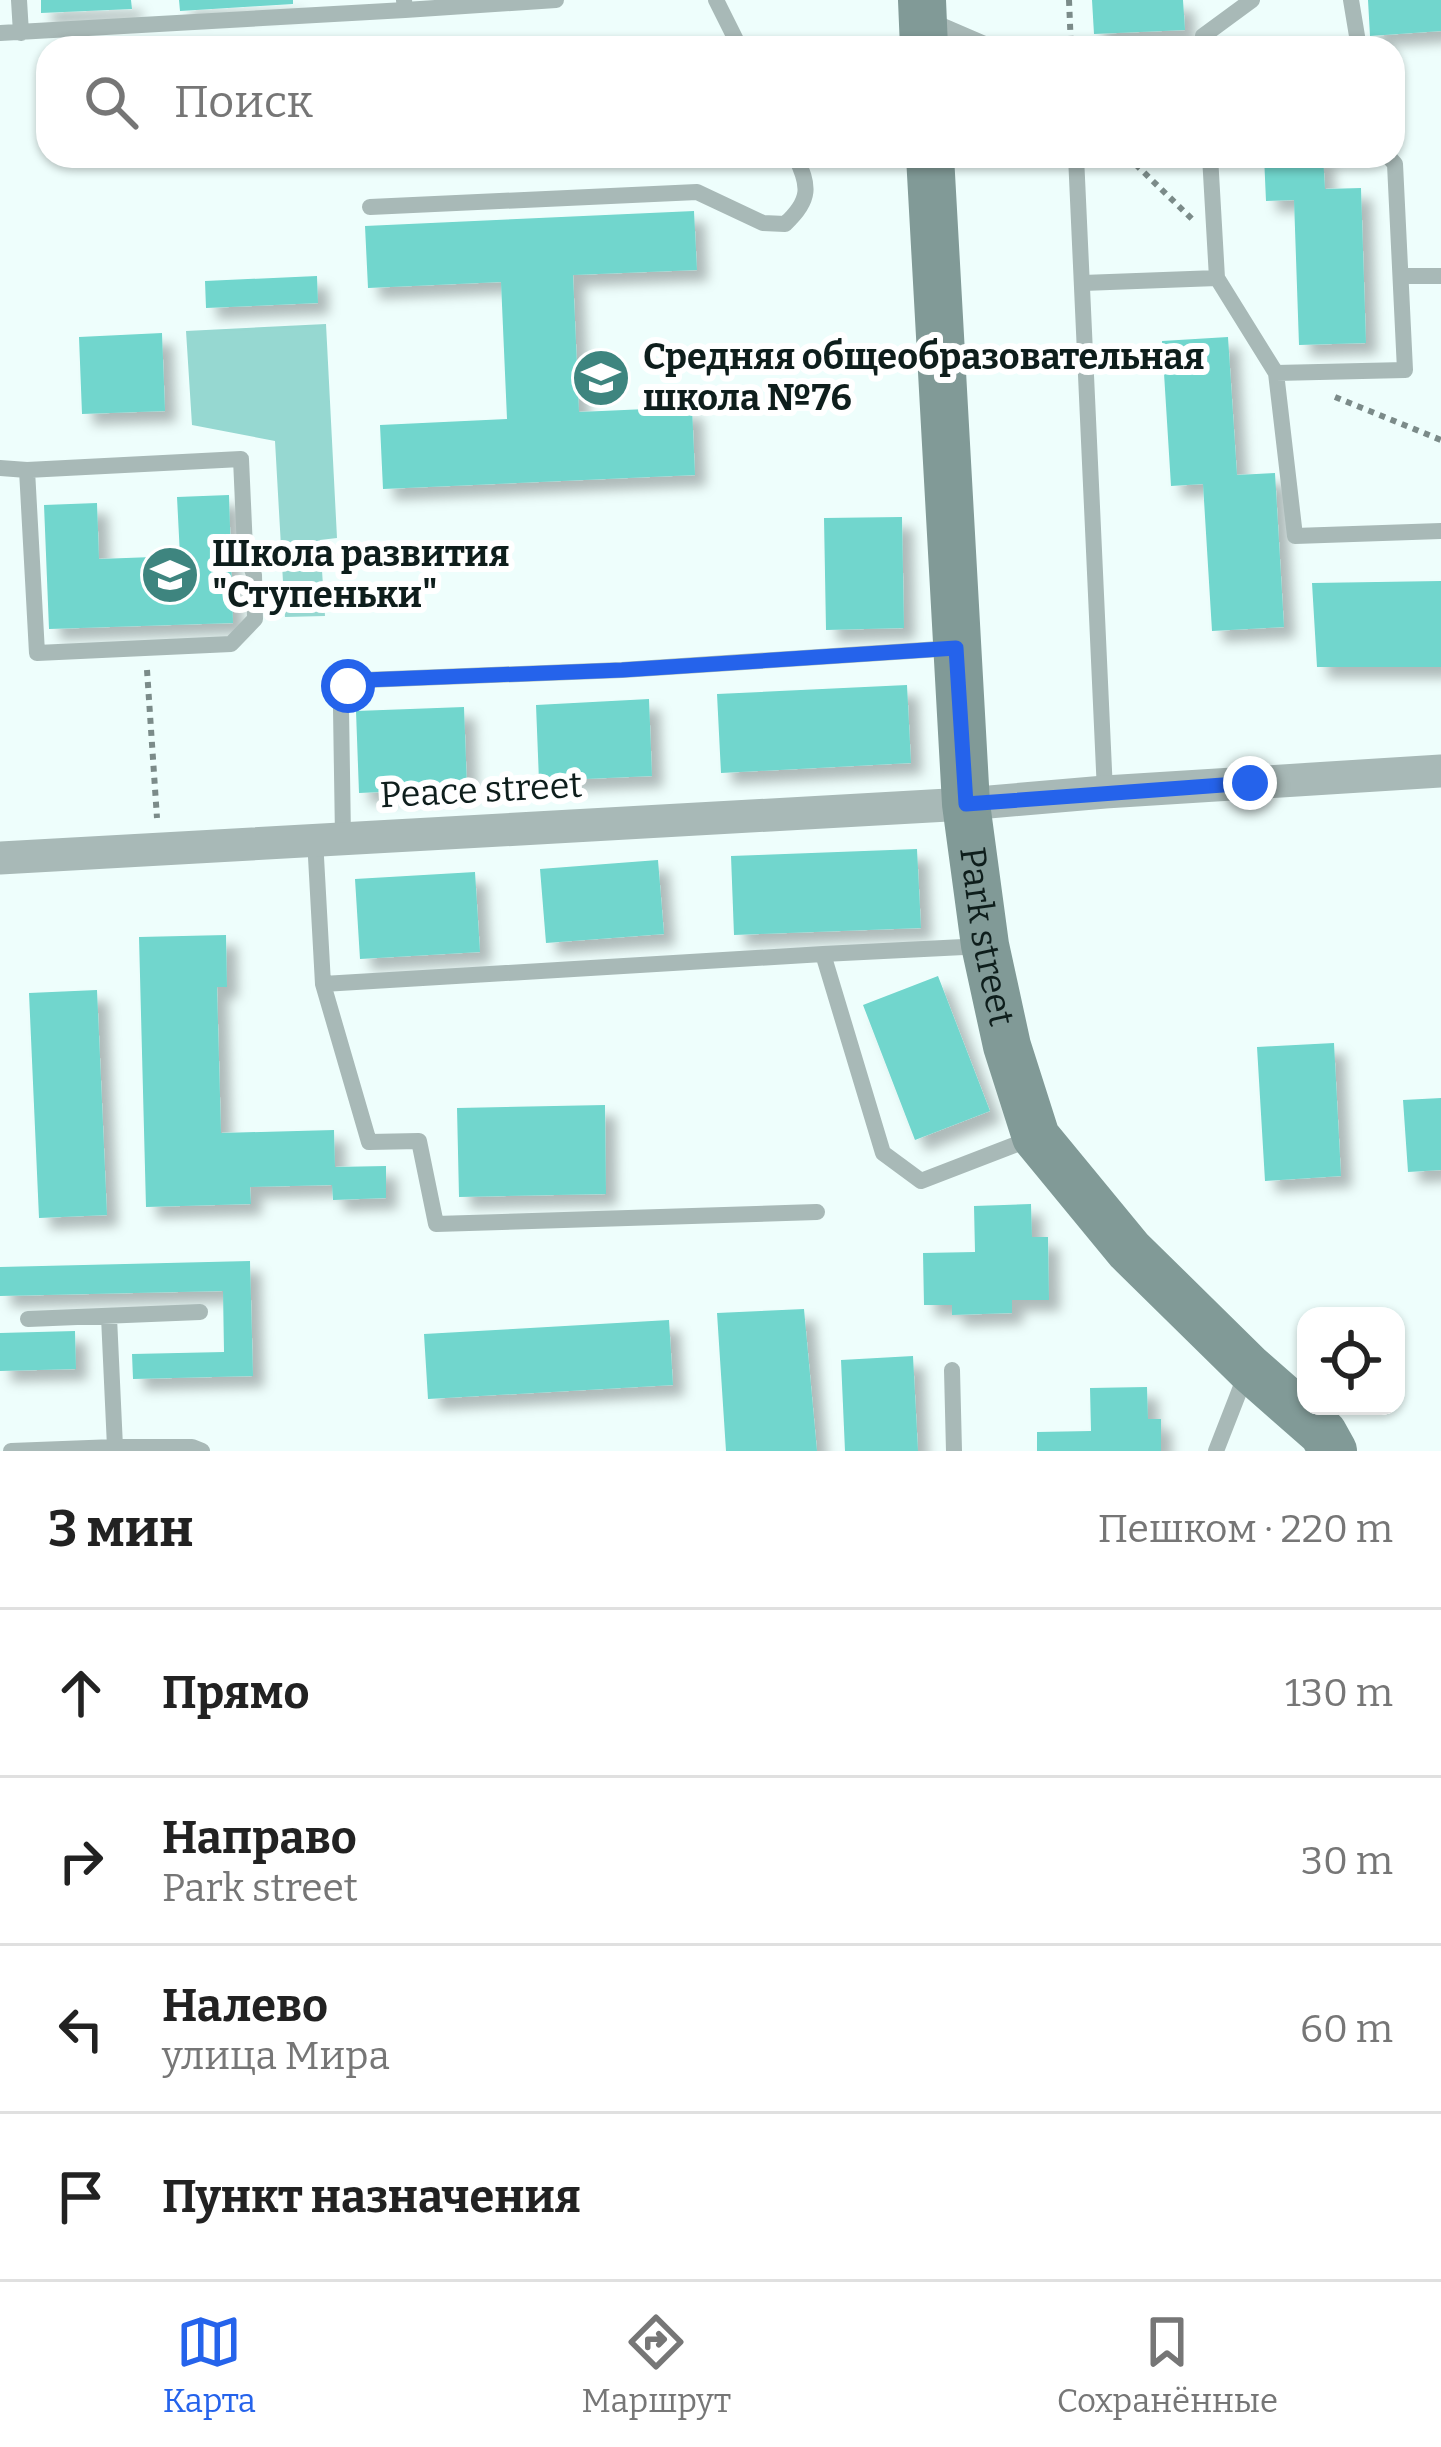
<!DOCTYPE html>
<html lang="ru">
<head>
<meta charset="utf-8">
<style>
  body { margin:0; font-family:Bitter,serif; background:#f2f2f2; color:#222 }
  .controls { position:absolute; right:36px; bottom:36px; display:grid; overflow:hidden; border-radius:24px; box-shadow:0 3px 9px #0004 }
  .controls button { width:108px; height:108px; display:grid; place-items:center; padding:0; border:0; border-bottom:3px solid #e0e0e0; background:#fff; color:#222; font:60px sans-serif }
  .stop { position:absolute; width:36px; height:36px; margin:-27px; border:9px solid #2563eb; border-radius:50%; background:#fff }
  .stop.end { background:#2563eb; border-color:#fff; box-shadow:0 3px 12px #0008 }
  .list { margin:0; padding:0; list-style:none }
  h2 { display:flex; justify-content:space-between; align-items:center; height:156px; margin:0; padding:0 48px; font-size:51px }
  h2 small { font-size:39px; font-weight:400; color:#767676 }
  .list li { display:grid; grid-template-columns:78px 1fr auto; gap:36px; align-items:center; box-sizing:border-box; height:168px; padding:0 48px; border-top:3px solid #e0e0e0 }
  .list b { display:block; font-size:45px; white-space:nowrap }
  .list p { margin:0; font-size:39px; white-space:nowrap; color:#767676 }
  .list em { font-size:39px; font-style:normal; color:#767676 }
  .icon { flex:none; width:66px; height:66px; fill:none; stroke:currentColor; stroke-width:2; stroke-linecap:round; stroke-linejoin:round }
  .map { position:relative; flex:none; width:1441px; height:1451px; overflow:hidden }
  .search { position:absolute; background:#fff; box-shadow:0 3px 9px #0004; left:36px; right:36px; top:36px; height:132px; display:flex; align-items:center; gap:30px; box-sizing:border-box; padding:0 42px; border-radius:36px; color:#767676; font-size:45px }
  .sheet { height:828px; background:#fff }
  nav { display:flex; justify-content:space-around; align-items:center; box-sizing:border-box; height:168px; border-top:3px solid #e0e0e0; background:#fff; font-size:33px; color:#767676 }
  nav a { display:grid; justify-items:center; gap:6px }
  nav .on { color:#2563eb }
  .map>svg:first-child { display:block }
  .green { fill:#96d8d1 }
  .building { fill:#71d6cd; filter:url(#shadow) }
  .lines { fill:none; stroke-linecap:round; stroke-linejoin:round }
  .path { stroke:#7b8b89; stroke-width:6; stroke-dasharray:6 6; stroke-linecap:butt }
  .lane { stroke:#a8b9b7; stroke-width:16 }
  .street { stroke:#a8b9b7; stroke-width:33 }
  .secondary { stroke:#819a97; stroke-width:48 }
  .route { stroke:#2563eb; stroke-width:15 }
  .labels { text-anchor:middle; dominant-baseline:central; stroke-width:12; stroke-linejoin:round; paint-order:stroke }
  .poi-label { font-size:36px; font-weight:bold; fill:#0e1e1c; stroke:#fff; text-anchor:start }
  .street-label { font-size:36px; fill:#0e1e1c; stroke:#fff }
</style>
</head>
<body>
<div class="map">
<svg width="1441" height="1451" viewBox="0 0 1441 1451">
  <defs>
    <filter id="shadow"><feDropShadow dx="11" dy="11" stdDeviation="6" flood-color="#0004"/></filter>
  </defs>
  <rect width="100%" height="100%" fill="#eefefc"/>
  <path class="green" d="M 326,324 L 337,538 L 320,540 L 325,616 L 285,617 L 275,441 L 192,425 L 186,331 Z"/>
  <path class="building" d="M 41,0 L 131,0 L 132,9 L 41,13 Z
    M 179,0 L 293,0 L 293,4 L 180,11 Z
    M 1092,0 L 1183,0 L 1185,30 L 1094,34 Z
    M 1368,0 L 1441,0 L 1441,31 L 1370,36 Z
    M 1264,156 L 1323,156 L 1325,189 L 1361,188 L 1366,343 L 1299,345 L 1294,200 L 1266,201 Z
    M 694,211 L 697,270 L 573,275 L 579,412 L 692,407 L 695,475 L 383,489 L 380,425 L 507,419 L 501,282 L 368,288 L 365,226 Z
    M 317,276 L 318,303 L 206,308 L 205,281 Z
    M 162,333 L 165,411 L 82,414 L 79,337 Z
    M 1228,337 L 1237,475 L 1275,473 L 1284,627 L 1212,631 L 1203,484 L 1171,486 L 1162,341 Z
    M 229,495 L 233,623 L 49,629 L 44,505 L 97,503 L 99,559 L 180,556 L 177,497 Z
    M 902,517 L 904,628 L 826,630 L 824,518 Z
    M 1441,581 L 1441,667 L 1317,667 L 1312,583 Z
    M 907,685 L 911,763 L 721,773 L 717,694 Z
    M 649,699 L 652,776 L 539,781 L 536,705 Z
    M 464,707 L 467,788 L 359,793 L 356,711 Z
    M 917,849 L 921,928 L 734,935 L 731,856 Z
    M 658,860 L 664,934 L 546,943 L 540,869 Z
    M 475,872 L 480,952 L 360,959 L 355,879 Z
    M 226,935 L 227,987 L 217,987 L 221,1133 L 334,1130 L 335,1167 L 386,1166 L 386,1198 L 333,1200 L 332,1185 L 250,1187 L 251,1204 L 146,1207 L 139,937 Z
    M 938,976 L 990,1111 L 915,1140 L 863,1005 Z
    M 97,990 L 107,1215 L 39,1218 L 29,993 Z
    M 1334,1043 L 1341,1176 L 1265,1181 L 1257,1047 Z
    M 1441,1098 L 1441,1170 L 1408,1172 L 1403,1100 Z
    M 605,1105 L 606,1194 L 459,1197 L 457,1108 Z
    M 1031,1204 L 1032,1237 L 1048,1237 L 1049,1300 L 1012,1300 L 1012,1313 L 952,1315 L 952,1305 L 924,1305 L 923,1253 L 975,1252 L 974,1206 Z
    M 250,1261 L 253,1376 L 133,1379 L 132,1354 L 224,1352 L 223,1291 L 0,1296 L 0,1267 Z
    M 804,1309 L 817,1451 L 726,1451 L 717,1313 Z
    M 669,1320 L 673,1385 L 428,1399 L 424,1334 Z
    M 75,1331 L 76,1369 L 0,1371 L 0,1333 Z
    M 913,1356 L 918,1451 L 845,1451 L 841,1360 Z
    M 1147,1387 L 1148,1419 L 1161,1419 L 1161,1451 L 1037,1451 L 1037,1432 L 1091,1431 L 1090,1388 Z"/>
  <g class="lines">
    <path class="path" d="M 1069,0 L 1071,48
      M 1127,156 L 1192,219
      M 1335,397 L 1441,440
      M 147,670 L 157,818"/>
    <path class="lane" d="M 19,0 L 21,33
      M 716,0 L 740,48
      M 1351,0 L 1359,48
      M 405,10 L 556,0
      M 929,20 L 994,48
      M 0,33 L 405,10 L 404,0
      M 1204,48 L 1203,36 L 1252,0
      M 1076,156 L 1105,792
      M 1388,156 L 1395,164 L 1405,370 L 1276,373 L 1295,536 L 1441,531
      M 370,207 L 697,192 L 763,223 L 785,224 C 811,200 810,186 795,156
      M 1402,276 L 1441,276
      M 1217,278 L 1276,373
      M 1083,283 L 1217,278 L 1210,156
      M 0,468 L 27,470 L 37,653 L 231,644 L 255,619 L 254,575 L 245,549 L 241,459 L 27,470
      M 343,837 L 341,709 L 348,686 L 365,680 L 622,670 L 955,648
      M 315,839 L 323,984 L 823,954 L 883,1153 L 921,1181 L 1030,1139
      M 823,954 L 984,946
      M 323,984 L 369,1142 L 419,1141 L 436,1224 L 817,1212
      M 28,1319 L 200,1312
      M 952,1370 L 954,1451
      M 115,1447 L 192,1447 L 202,1451
      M 11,1451 L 115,1447 L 109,1317
      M 1216,1451 L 1246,1374"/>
    <path class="street" d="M 0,858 L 966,804 L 1105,792 L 1441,771"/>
    <g class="secondary">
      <path d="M 922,0 L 924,48"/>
      <path id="s1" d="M 930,156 L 966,804 L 985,945 L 1007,1046 L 1036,1137 L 1129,1250 L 1249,1368 L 1323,1433 L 1333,1451"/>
    </g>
  </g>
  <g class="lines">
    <path class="route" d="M 348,686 L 365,680 L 622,670 L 956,648 L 966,804 L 1250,783"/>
  </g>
  <defs>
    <symbol id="school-disc" viewBox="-11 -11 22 22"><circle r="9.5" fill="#3e857f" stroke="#fff"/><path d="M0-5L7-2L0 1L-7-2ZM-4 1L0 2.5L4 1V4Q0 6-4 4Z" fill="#fff"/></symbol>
  </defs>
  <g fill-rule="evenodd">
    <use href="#school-disc" x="568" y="345" width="66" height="66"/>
    <use href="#school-disc" x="137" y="542" width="66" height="66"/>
  </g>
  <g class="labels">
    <g class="poi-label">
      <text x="643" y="357">Средняя общеобразовательная<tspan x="643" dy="41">школа №76</tspan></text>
      <text x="212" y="554">Школа развития<tspan x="212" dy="41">"Ступеньки"</tspan></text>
    </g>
    <g class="street-label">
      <text transform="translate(481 790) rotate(-3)">Peace street</text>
      <text stroke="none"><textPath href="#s1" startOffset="783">Park street</textPath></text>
    </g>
  </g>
</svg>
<div class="controls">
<button><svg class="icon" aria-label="locate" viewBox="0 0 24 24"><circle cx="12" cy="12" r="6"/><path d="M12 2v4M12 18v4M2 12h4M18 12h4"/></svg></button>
</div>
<div class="stop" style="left:348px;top:686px"></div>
<div class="stop end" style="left:1250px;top:783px"></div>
<div class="search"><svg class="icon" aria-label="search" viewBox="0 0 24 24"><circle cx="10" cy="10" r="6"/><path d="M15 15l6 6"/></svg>Поиск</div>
</div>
<section class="sheet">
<h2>3 мин<small>Пешком · 220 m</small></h2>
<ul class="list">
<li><svg class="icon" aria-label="ahead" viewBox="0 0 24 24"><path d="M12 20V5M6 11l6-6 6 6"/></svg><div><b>Прямо</b></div><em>130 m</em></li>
<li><svg class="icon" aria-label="right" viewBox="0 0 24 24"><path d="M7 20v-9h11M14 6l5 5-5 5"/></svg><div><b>Направо</b><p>Park street</p></div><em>30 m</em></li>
<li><svg class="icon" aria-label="left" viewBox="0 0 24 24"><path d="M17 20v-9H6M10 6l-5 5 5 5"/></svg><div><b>Налево</b><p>улица Мира</p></div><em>60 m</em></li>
<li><svg class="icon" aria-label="arrive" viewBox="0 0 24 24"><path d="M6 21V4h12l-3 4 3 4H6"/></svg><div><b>Пункт назначения</b></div></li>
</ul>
</section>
<nav>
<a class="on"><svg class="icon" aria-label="map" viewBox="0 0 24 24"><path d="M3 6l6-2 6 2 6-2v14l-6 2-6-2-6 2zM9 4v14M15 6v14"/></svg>Карта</a>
<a><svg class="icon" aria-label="directions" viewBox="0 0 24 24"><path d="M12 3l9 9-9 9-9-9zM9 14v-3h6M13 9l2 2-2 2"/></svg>Маршрут</a>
<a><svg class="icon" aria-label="saved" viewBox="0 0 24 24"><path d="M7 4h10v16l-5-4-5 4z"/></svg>Сохранённые</a>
</nav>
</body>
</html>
